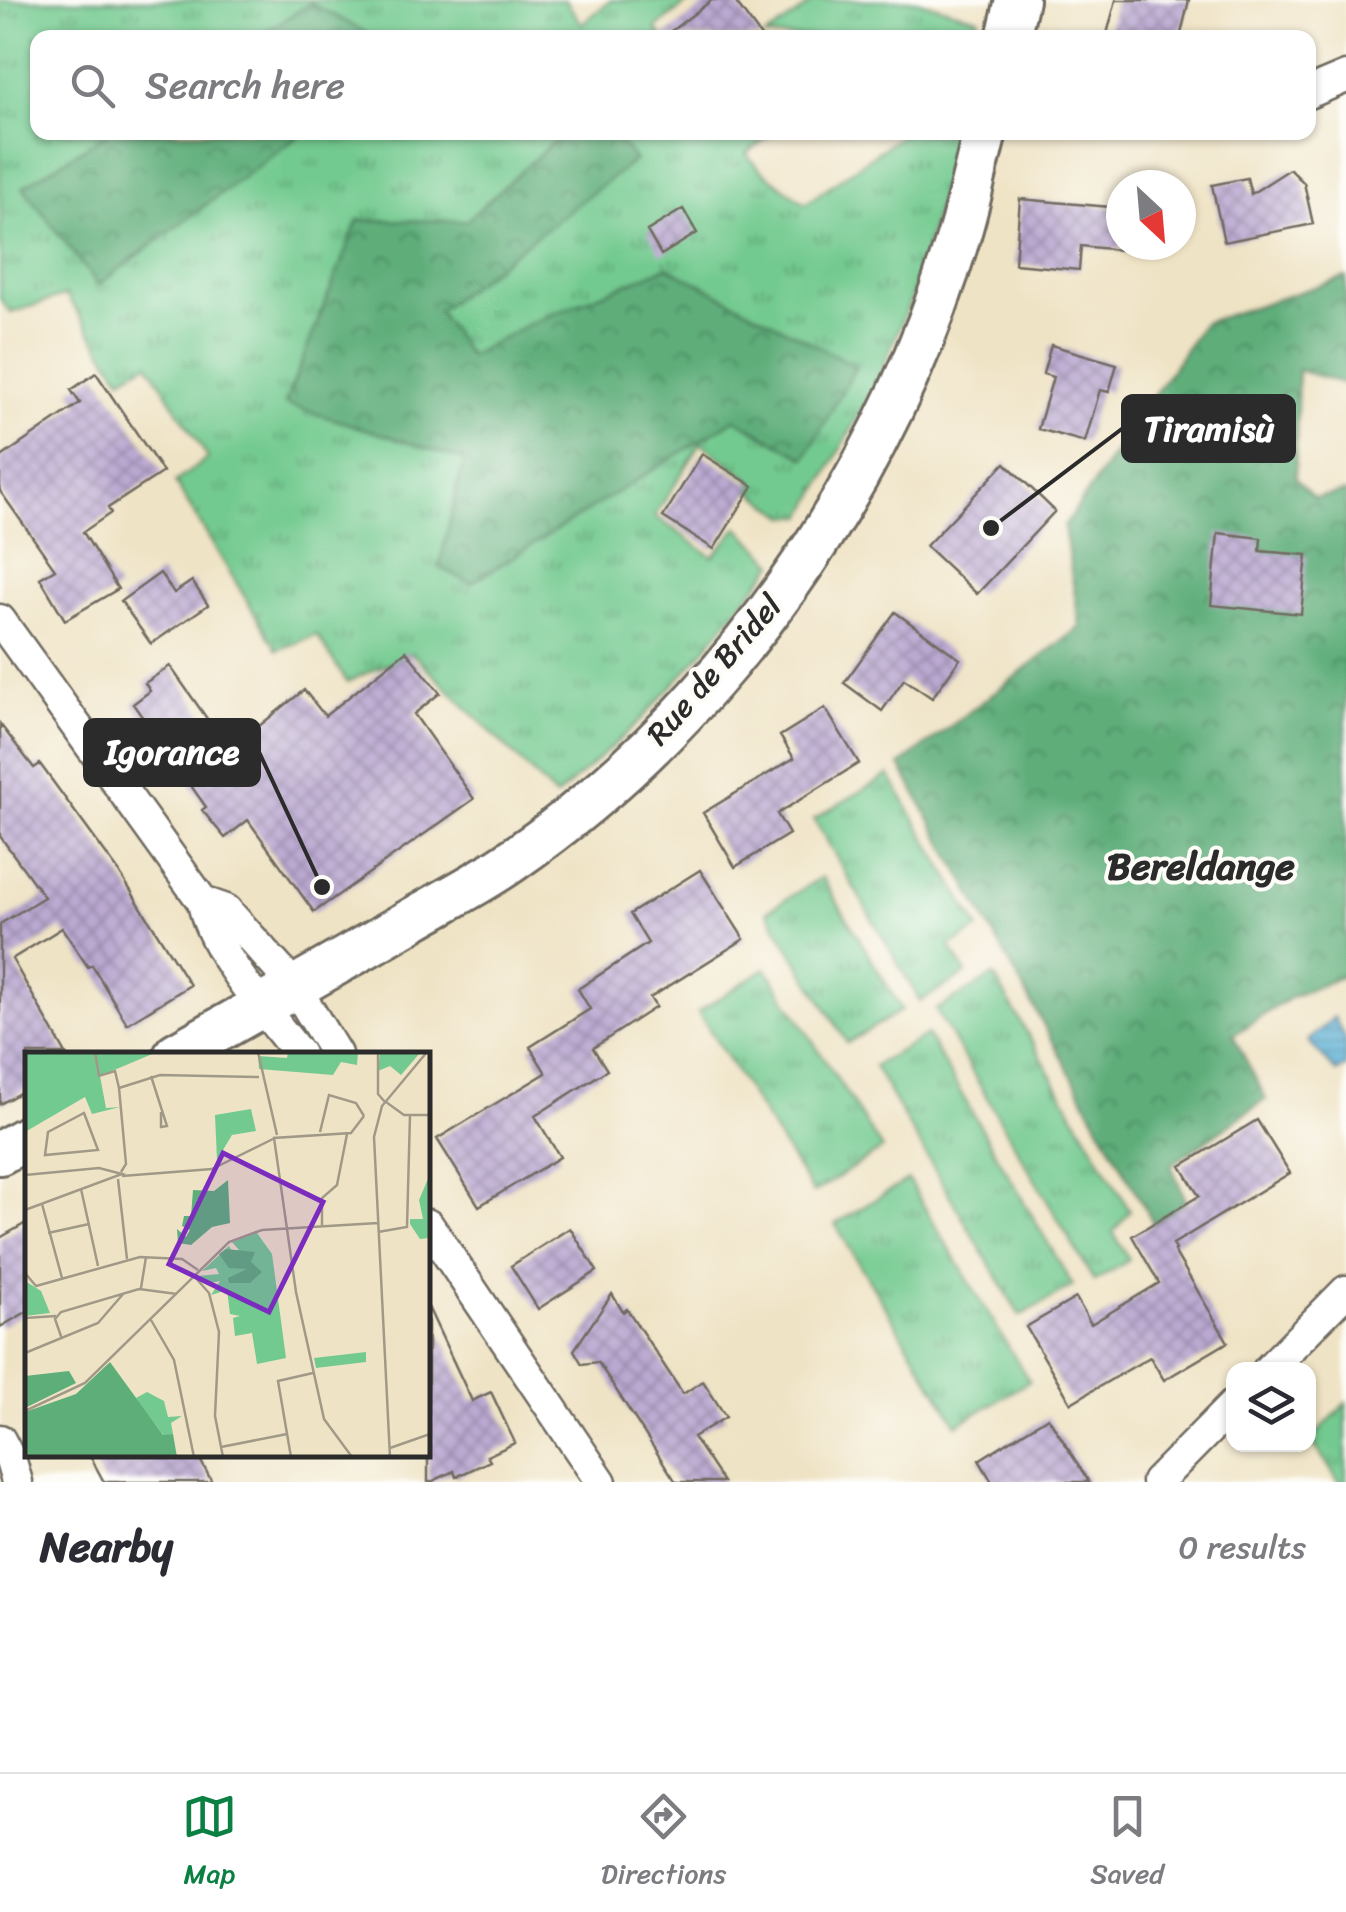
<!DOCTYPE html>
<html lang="en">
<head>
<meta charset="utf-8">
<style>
  body { margin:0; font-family:Sriracha,sans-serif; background:#f2f2f3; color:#2b2b33 }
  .controls { position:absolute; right:30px; bottom:30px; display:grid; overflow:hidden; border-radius:20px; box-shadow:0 2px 8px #0004 }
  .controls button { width:90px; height:90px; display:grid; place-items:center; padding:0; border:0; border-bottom:2px solid #e1e1e2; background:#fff; color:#2b2b33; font:50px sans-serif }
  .compass { position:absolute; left:1106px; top:170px; width:90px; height:90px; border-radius:50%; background:#fff; box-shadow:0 2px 8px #0004; rotate:154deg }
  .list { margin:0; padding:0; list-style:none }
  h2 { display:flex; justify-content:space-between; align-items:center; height:130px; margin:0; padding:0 40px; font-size:42px }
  h2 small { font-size:32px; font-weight:400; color:#7c7c81 }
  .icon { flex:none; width:55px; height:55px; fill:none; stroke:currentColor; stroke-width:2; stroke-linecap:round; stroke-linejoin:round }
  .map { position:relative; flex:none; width:1346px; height:1482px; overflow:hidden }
  .search { position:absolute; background:#fff; box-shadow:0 2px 8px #0004; left:30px; right:30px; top:30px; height:110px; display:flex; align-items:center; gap:25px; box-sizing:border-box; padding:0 35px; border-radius:20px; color:#7c7c81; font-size:38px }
  .sheet { height:290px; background:#fff }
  nav { display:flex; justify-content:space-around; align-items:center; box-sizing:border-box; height:140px; border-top:2px solid #e1e1e2; background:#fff; font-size:28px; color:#7c7c81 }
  nav a { display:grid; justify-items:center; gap:5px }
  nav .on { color:#0b8043 }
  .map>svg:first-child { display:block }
  .grass { fill:url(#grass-tufts); stroke:#4f7a5e; stroke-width:2.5 }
  .forest { fill:url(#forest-crowns); stroke:#446c52; stroke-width:2.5 }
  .water { fill:url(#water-rules); stroke:#416c7f; stroke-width:2.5 }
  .building { fill:url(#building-cross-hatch) }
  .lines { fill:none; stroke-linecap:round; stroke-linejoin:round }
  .street-casing { stroke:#706b61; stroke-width:35 }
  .secondary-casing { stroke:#706b61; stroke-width:48 }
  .street { stroke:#fff; stroke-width:30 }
  .secondary { stroke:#fff; stroke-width:42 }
  .labels { text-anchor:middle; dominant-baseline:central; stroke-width:8; stroke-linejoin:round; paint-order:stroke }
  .street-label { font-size:32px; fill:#2b2b2b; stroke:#fdfcf7 }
  .quarter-label { font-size:38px; font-weight:bold; fill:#2b2b2b; stroke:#fdfcf7 }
  .inset-road { fill:none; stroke:#a19987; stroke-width:2.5 }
  .view { fill:#7b2cbf; fill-opacity:0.15; stroke:#7b2cbf; stroke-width:5 }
  .inset-edge { fill:none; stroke:#2b2b2b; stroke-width:5 }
  .leader { fill:none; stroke:#2b2b2b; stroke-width:4 }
  .callout-dot { fill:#2b2b2b; stroke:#fdfcf7; stroke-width:4 }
  .callout { fill:#2b2b2b; stroke:#2b2b2b; stroke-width:4 }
  .callout-label { font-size:35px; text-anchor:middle; font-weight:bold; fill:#fff }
</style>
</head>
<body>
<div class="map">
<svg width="1346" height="1482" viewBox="0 0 1346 1482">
  <defs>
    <pattern id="grass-tufts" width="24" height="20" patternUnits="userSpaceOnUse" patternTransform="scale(2.5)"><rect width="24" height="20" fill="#73ca90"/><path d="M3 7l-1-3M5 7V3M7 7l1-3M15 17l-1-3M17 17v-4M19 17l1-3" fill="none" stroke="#5fa476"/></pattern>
    <pattern id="forest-crowns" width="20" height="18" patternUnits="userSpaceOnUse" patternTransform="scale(2.5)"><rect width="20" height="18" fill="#5eae7a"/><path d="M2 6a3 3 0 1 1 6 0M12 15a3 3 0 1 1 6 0" fill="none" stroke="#4e8e64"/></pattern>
    <pattern id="water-rules" width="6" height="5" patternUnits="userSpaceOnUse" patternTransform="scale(2.5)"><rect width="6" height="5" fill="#57add3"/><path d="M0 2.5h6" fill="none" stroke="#488dab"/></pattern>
    <pattern id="building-cross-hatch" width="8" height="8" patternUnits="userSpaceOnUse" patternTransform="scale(2.5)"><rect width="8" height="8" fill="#bba9d2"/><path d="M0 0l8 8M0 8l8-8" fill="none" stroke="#988aab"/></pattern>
  </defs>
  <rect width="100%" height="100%" fill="#fdfcf7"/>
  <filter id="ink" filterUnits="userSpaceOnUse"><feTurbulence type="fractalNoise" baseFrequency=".01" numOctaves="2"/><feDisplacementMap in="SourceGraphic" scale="20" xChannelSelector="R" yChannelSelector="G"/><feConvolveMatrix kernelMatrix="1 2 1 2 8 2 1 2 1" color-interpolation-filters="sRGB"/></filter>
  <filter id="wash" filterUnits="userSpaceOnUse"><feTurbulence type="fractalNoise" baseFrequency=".0048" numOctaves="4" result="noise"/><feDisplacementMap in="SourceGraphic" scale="40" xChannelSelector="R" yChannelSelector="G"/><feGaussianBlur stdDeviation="2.25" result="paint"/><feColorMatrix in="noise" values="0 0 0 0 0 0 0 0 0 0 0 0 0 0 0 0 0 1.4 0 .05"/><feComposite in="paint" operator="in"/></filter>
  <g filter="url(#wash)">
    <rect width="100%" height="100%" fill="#efe3c5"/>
    <path class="grass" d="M 0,0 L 565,0 L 582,24 L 611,0 L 691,0 L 656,28 L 662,37 L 38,38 L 38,132 L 773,133 L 746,154 L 761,170 L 805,204 L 904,133 L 958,133 L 913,294 L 878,380 L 804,516 L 786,516 L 751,491 L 753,481 L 701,443 L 655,516 L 713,557 L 738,527 L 775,563 L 695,661 L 636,725 L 556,797 L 412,653 L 347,682 L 317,635 L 277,650 L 175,482 L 208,458 L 148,363 L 121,378 L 66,295 L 11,313 L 0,299 Z
      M 816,0 L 916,0 L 978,18 L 977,37 L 765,37 Z
      M 889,775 L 979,929 L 950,946 L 966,974 L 920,1001 L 814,819 Z
      M 822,877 L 902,1010 L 847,1043 L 767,911 Z
      M 766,968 L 882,1149 L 813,1193 L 698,1012 Z
      M 994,976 L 1130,1211 L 1113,1232 L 1129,1260 L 1094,1281 L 936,1010 Z
      M 927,1035 L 1073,1286 L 1020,1316 L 874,1066 Z
      M 908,1180 L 1029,1381 L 957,1425 L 835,1224 Z
      M 1346,1403 L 1346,1482 L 1339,1482 L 1311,1440 Z"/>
    <path class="forest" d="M 311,3 L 374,37 L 257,37 Z
      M 109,132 L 302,132 L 302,133 L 98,285 L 23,187 Z
      M 563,133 L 613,133 L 635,160 L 438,311 L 469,356 L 529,324 L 667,267 L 856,366 L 805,458 L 735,419 L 471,583 L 439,567 L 464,460 L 285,404 L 358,220 L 466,221 Z
      M 1346,277 L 1346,384 L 1298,370 L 1295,478 L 1314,498 L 1346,492 L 1346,975 L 1291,997 L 1233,1035 L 1266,1099 L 1171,1165 L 1186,1201 L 1153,1223 L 900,765 L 1080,627 L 1064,527 L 1203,323 Z"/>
    <path class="water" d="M 1334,1017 L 1346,1041 L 1346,1067 L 1336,1072 L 1308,1041 Z"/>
    <g id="blocks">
      <path class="building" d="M 712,0 L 734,0 L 762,38 L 662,38 Z
        M 1116,0 L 1189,0 L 1180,38 L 1106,38 Z
        M 1290,169 L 1304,183 L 1313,224 L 1224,242 L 1212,185 L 1247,178 L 1251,194 Z
        M 1020,199 L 1121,208 L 1121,250 L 1081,246 L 1079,270 L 1015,264 Z
        M 683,209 L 697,233 L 661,255 L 647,231 Z
        M 1051,345 L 1117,364 L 1109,392 L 1100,390 L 1085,442 L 1038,429 L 1053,377 L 1043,374 Z
        M 96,373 L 163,472 L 108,508 L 111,513 L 83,532 L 118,589 L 65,620 L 40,578 L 55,569 L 0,491 L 0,458 L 80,403 L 71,390 Z
        M 702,454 L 753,486 L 714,549 L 663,517 Z
        M 1005,463 L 1055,511 L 977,594 L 926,546 Z
        M 1218,533 L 1261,538 L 1260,551 L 1307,555 L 1301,614 L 1211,605 Z
        M 160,573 L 174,593 L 192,581 L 208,605 L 151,644 L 121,601 Z
        M 895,612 L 960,659 L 932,698 L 904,679 L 882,711 L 844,683 Z
        M 406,651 L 440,693 L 414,714 L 474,799 L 314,912 L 248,820 L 225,838 L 202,810 L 206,807 L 133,704 L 150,691 L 145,683 L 170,666 L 229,750 L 304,690 L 325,716 Z
        M 825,708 L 859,763 L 777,814 L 789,834 L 735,867 L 703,813 L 794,758 L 780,736 Z
        M 0,724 L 34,768 L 40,764 L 119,872 L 190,985 L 127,1024 L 92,965 L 88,967 L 62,928 L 12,959 L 66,1054 L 28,1054 L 28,1088 L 0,1104 L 0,924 L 44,897 L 0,836 Z
        M 700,870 L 744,939 L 650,998 L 656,1007 L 593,1048 L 607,1070 L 535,1116 L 560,1157 L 479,1206 L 437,1139 L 546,1073 L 530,1047 L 590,1009 L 578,989 L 648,943 L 630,914 Z
        M 1257,1120 L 1290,1173 L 1173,1244 L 1176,1250 L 1174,1251 L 1228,1342 L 1164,1380 L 1150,1357 L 1071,1403 L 1026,1327 L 1076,1298 L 1091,1324 L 1159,1283 L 1132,1236 L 1199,1196 L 1181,1166 Z
        M 28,1222 L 28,1311 L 0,1327 L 0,1238 Z
        M 570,1228 L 597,1271 L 538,1309 L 511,1266 Z
        M 612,1294 L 623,1312 L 627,1309 L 683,1394 L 703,1381 L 726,1417 L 693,1437 L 723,1482 L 676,1482 L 598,1362 L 582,1364 L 574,1350 Z
        M 428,1307 L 472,1401 L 491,1392 L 515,1443 L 487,1456 L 490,1461 L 456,1477 L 454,1471 L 431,1482 L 428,1482 Z
        M 1048,1417 L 1089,1482 L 992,1482 L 979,1460 Z
        M 89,1454 L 197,1454 L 212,1482 L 104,1482 Z"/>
    </g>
  </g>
  <g filter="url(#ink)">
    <use href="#blocks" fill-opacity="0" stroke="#706b61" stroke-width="2.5"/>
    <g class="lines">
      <defs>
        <path id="street" d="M 1308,93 L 1346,77
          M 0,620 L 203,902 C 211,950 269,1015 299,1054
          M 203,902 L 226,910 L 295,987 L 336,1054
          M 428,1225 L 601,1482
          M 1268,1370 L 1346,1291
          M 0,1440 L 11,1461 L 17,1482
          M 1157,1482 L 1234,1404"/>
        <path id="secondary" d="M 1008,38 L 1017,0
          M 176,1054 C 253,1011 329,968 405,924 C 440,903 477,885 510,862 C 724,715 885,483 959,235 C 969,202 976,167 985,132
          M 0,1153 L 28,1137"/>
      </defs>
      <use href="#street" class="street-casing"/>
      <use href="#secondary" class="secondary-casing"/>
      <use href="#street" class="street"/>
      <use href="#secondary" class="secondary"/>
    </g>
  </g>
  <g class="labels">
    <g class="street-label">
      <text transform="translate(714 670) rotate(-49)">Rue de Bridel</text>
    </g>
    <g class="quarter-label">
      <text x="1201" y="866">Bereldange</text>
    </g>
  </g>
  <g transform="translate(25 1052)">
    <rect width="405" height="405" fill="#efe3c5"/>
    <path d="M 132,0 L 75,24 L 81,56 L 95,55 L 67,62 L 60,45 L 0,80 L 0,1 ZM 263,0 L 333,0 L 332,13 L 316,10 L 308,23 L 234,17 L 233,4 L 262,6 ZM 355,0 L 392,0 L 394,2 L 376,23 L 365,14 L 353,19 ZM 226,57 L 231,79 L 207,83 L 192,108 L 190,63 ZM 405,122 L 405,186 L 395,187 L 385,172 L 385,167 L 398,167 L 394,148 ZM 232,181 L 247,202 L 261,306 L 232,312 L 227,281 L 210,284 L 208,266 L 215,264 L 205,262 L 202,238 L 186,243 L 195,229 L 180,232 L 172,224 L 194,222 L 191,216 L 177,219 L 204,194 L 208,201 L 214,198 L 207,190 ZM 341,300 L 341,310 L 291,316 L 289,306 ZM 122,340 L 139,349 L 143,365 L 157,364 L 146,371 L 148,382 L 139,384 L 115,352 L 111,346 Z" fill="#73ca90"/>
    <path d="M 203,128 L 205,171 L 187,175 L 166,193 L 153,191 L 152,177 L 161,185 L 165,178 L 157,174 L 159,164 L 166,164 L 168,138 L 189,139 ZM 201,197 L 230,200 L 226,210 L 237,220 L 225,231 L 204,231 L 203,226 L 222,217 L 204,216 L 194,202 ZM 85,310 L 138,383 L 148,382 L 152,405 L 0,405 L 0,360 L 51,342 ZM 44,319 L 51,331 L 0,356 L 0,324 Z" fill="#5eae7a"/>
    <path d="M 0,229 L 16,239 L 25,261 L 0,264 Z" fill="#73ca90"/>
    <path class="inset-road" d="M 70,0 L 74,24 L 90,19 L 94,36 L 101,112 L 96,120M 233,0 L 252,83M 353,0 L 353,42 L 360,50M 126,24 L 142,74 L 136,75 L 136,60M 94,36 L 135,23 L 234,25M 361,50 L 379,63 L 405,63M 59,61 L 73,98 L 20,103 L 23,80 ZM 295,80 L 304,43 L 331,51 L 339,64M 0,123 L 74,116 L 97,122 L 0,158M 97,124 L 187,117 L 248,87M 93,127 L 102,207M 56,137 L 73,214M 17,152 L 37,226M 297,174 L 297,146 L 312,133 L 322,82M 353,180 L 382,175 L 385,63M 23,181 L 64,172M 0,221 L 11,234 L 115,205 L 157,207 L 173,218M 169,224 L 184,241 L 194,280 L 190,364 L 198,405M 116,236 L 121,205M 0,266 L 31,264M 126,268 L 149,308 L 169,405M 37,287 L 30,267 L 36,260 L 114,237 L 152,242M 0,301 L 73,271 L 99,241M 0,359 L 60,331 L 204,190 L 237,178 L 353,171M 196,395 L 262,382M 365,396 L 405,382M 266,405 L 253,329 L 288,321M 327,405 L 299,367 L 271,240 L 249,86 L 326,81 L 339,64M 365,405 L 349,85 L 357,54 L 402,0"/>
    <path class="view" d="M 198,101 L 298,150 L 244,260 L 144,212 Z"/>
    <rect width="405" height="405" class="inset-edge"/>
  </g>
  <path class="leader" d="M991 528L1123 428M322 887L259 752"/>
  <g class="callout-dot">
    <circle cx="991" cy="528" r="10"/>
    <circle cx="322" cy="887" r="10"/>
  </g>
  <g class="callout">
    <rect x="1123" y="396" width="171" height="65" rx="10"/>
    <rect x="85" y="720" width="174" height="65" rx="10"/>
  </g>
  <g class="callout-label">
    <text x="1209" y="441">Tiramisù</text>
    <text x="172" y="764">Igorance</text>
  </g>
</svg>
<div class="controls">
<button><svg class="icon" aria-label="layers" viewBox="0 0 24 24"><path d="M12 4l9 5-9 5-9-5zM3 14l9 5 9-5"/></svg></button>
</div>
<svg class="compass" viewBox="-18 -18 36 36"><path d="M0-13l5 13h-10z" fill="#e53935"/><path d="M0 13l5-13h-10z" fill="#7c7c81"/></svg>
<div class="search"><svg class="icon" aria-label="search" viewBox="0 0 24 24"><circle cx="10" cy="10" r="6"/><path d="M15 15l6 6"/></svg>Search here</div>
</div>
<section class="sheet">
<h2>Nearby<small>0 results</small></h2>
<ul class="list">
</ul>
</section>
<nav>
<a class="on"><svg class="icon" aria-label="map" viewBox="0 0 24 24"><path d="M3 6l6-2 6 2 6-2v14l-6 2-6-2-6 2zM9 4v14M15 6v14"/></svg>Map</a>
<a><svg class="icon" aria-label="directions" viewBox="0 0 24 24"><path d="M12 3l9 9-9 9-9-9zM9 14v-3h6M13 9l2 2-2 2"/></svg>Directions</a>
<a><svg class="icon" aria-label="saved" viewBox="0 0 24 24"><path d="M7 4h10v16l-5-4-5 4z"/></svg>Saved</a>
</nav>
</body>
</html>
